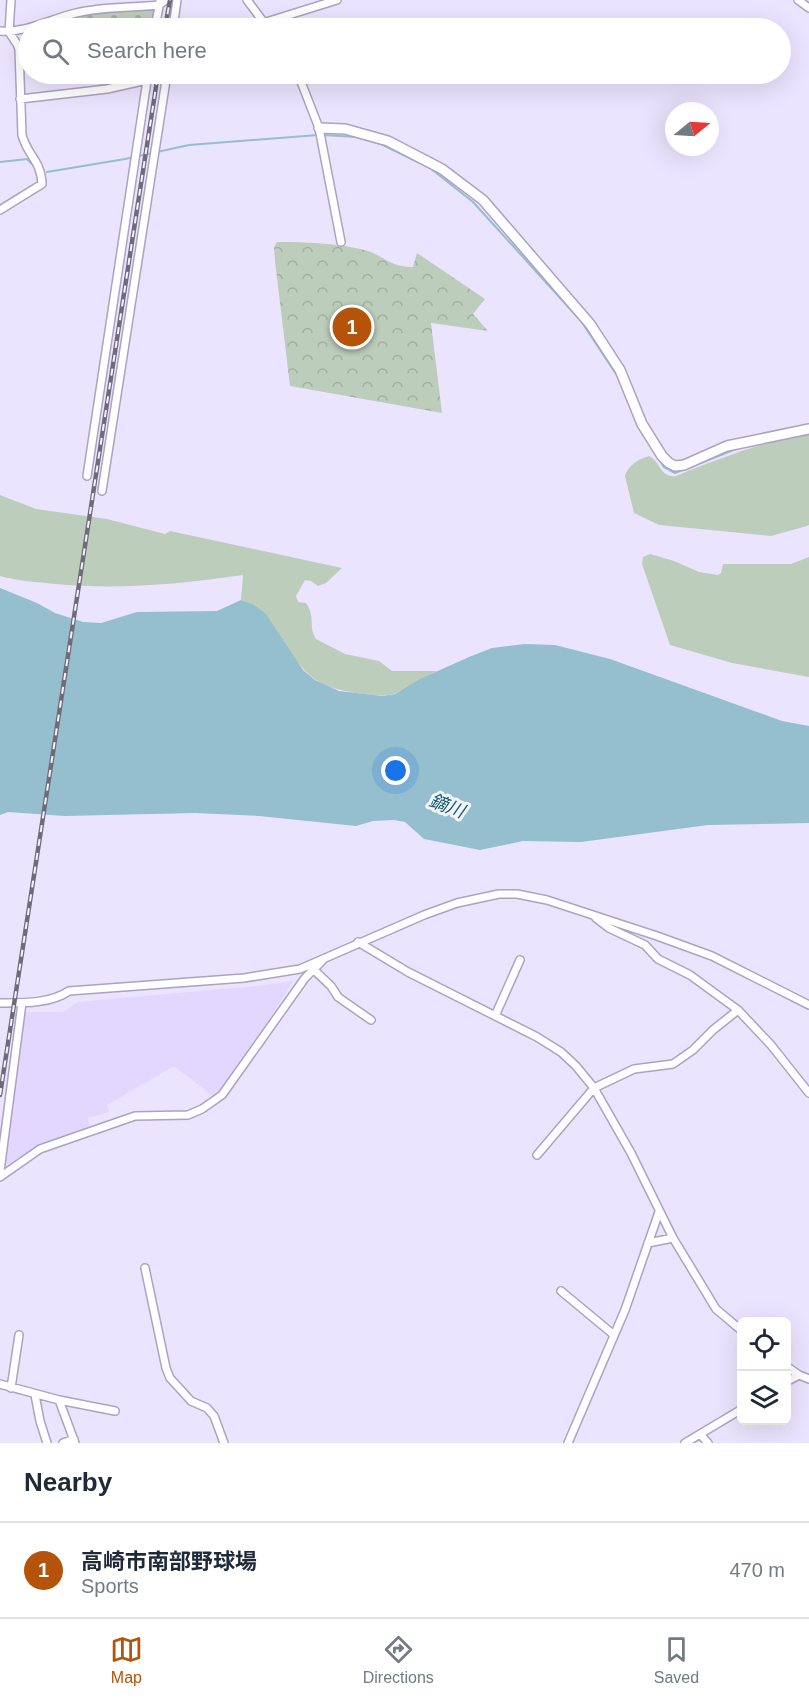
<!DOCTYPE html>
<html lang="en">
<head>
<meta charset="utf-8">
<style>
  body { margin:0; font-family:Helvetica,"Noto Sans JP",sans-serif; background:#f2f2f3; color:#1f2937 }
  .controls { position:absolute; right:18px; bottom:18px; display:grid; overflow:hidden; border-radius:9px; box-shadow:0 6px 24px #0002 }
  .controls button { width:54px; height:54px; display:grid; place-items:center; padding:0; border:0; border-bottom:2px solid #e0e1e3; background:#fff; color:#1f2937; font:30px sans-serif }
  .compass { position:absolute; left:665px; top:102px; width:54px; height:54px; border-radius:50%; background:#fff; box-shadow:0 6px 24px #0002; rotate:72deg }
  .you { position:absolute; left:396px; top:771px; width:21px; height:21px; margin:-15px; border:4px solid #fff; border-radius:50%; background:#1a73e8; box-shadow:0 0 0 9px #1a73e833 }
  .badge { display:grid; place-items:center; width:39px; height:39px; border-radius:50%; background:#b45309; color:#fff; font-size:20px; font-weight:700 }
  .pin { position:absolute; translate:-50% -50%; border:3px solid #fff; box-shadow:0 2px 6px #0006 }
  .list { margin:0; padding:0; list-style:none }
  h2 { display:flex; justify-content:space-between; align-items:center; height:78px; margin:0; padding:0 24px; font-size:26px }
  h2 small { font-size:20px; font-weight:400; color:#747a83 }
  .list li { display:grid; grid-template-columns:39px 1fr auto; gap:18px; align-items:center; box-sizing:border-box; height:96px; padding:0 24px; border-top:2px solid #e0e1e3 }
  .list b { display:block; font-size:22px; white-space:nowrap }
  .list p { margin:0; font-size:20px; white-space:nowrap; color:#747a83 }
  .list em { font-size:20px; font-style:normal; color:#747a83 }
  .icon { flex:none; width:33px; height:33px; fill:none; stroke:currentColor; stroke-width:2; stroke-linecap:round; stroke-linejoin:round }
  .map { position:relative; flex:none; width:809px; height:1443px; overflow:hidden }
  .search { position:absolute; background:#fff; box-shadow:0 6px 24px #0002; left:18px; right:18px; top:18px; height:66px; display:flex; align-items:center; gap:15px; box-sizing:border-box; padding:0 21px; border-radius:33px; color:#747a83; font-size:22px }
  .sheet { height:174px; background:#fff }
  nav { display:flex; justify-content:space-around; align-items:center; box-sizing:border-box; height:84px; border-top:2px solid #e0e1e3; background:#fff; font-size:16px; color:#747a83 }
  nav a { display:grid; justify-items:center; gap:3px }
  nav .on { color:#b45309 }
  .map>svg:first-child { display:block }
  .built { fill:#e2d7fe }
  .green { fill:#bdcdbb }
  .cemetery { fill:url(#cemetery-stones) }
  .park { fill:url(#park-crowns) }
  .water { fill:#95bece }
  .lines { fill:none; stroke-linecap:round; stroke-linejoin:round }
  .stream { stroke:#95bece; stroke-width:2 }
  .street-casing { stroke:#aca2c1; stroke-width:10 }
  .secondary-casing { stroke:#aca2c1; stroke-width:12 }
  .street { stroke:#fff; stroke-width:7 }
  .secondary { stroke:#fff; stroke-width:9 }
  .rail-casing { stroke:#6f6b7c; stroke-width:4.5 }
  .rail { stroke:#f6f4fb; stroke-width:2; stroke-dasharray:7; stroke-linecap:butt }
  .labels { text-anchor:middle; dominant-baseline:central; stroke-width:6; stroke-linejoin:round; paint-order:stroke }
  .water-label { font-size:18px; font-style:italic; fill:#0d5c73; stroke:#f6f4fb }
</style>
</head>
<body>
<div class="map">
<svg width="809" height="1443" viewBox="0 0 809 1443">
  <defs>
    <pattern id="cemetery-stones" width="16" height="16" patternUnits="userSpaceOnUse" patternTransform="scale(1.5)"><rect width="16" height="16" fill="#bdcdbb"/><path d="M2 7V4a2 2 0 0 1 4 0v3zM10 15v-3a2 2 0 0 1 4 0v3z" fill="#a1afa0"/></pattern>
    <pattern id="park-crowns" width="20" height="18" patternUnits="userSpaceOnUse" patternTransform="scale(1.5)"><rect width="20" height="18" fill="#bdcdbb"/><path d="M2 6a3 3 0 1 1 6 0M12 15a3 3 0 1 1 6 0" fill="none" stroke="#a1afa0"/></pattern>
  </defs>
  <rect width="100%" height="100%" fill="#ebe4fe"/>
  <path class="built" d="M 293,981 L 252,1047 L 214,1097 L 174,1066 L 107,1105 L 109,1112 L 88,1118 L 89,1128 L 39,1147 L 13,1163 L 3,1167 L 24,1012 L 63,1012 L 78,1002 L 266,985 Z"/>
  <path class="green" d="M 809,434 L 809,525 L 807,526 L 771,536 L 659,525 L 634,513 L 625,476 C 628,465 639,459 649,456 C 661,462 660,478 676,476 C 719,459 763,441 809,434 Z
    M 0,495 L 36,509 L 107,519 L 165,534 L 170,531 L 342,568 L 326,583 L 318,586 L 311,581 L 305,580 L 296,596 L 298,602 L 306,603 C 316,618 308,626 316,639 L 345,654 L 379,661 L 392,671 L 437,671 C 423,677 410,687 396,693 C 386,697 375,695 364,694 C 325,689 310,682 288,649 C 274,627 267,610 241,600 L 243,575 C 180,584 119,590 55,584 C 37,582 18,581 0,576 Z
    M 650,554 L 674,561 L 699,572 L 718,575 L 721,573 L 723,564 L 791,564 L 809,557 L 809,677 L 732,663 L 670,645 L 642,564 L 643,557 Z"/>
  <path class="cemetery" d="M 152,10 L 154,13 L 152,28 L 56,28 L 56,23 L 96,12 Z
    M 97,74 L 109,74 L 110,84 L 99,86 Z"/>
  <path class="park" d="M 277,242 C 307,242 336,243 365,250 C 385,256 389,267 413,267 L 417,253 L 485,299 L 473,314 L 488,331 L 431,323 L 442,413 L 290,386 L 275,261 L 274,247 Z"/>
  <path class="water" d="M 0,588 L 37,603 L 55,613 L 83,622 L 101,623 L 137,612 L 217,611 L 241,600 L 254,605 L 266,614 L 303,670 L 315,680 L 339,691 L 382,696 L 395,694 L 420,679 L 469,657 L 492,648 L 525,644 L 555,645 L 610,659 L 782,721 L 809,726 L 809,823 L 708,825 L 581,842 L 523,841 L 480,850 L 424,839 L 405,822 L 394,820 L 373,821 L 356,826 L 259,816 L 195,813 L 65,816 L 8,812 L 0,815 Z"/>
  <g class="lines">
    <path class="stream" d="M 323,135 L 356,137 L 381,144 L 430,168 L 473,202 L 581,321 L 620,380
      M 0,162 L 27,159 L 36,168
      M 47,172 L 125,159 L 189,145 L 318,135
      M 658,458 L 664,467 L 675,473 L 736,449"/>
    <defs>
      <path id="street" d="M 247,0 L 268,28
        M 798,0 L 809,8
        M 263,23 L 337,0
        M 155,28 L 160,1
        M 173,28 L 177,0
        M 0,31 C 27,33 50,19 76,13 C 104,6 131,8 159,5 L 166,0
        M 298,74 L 319,128 L 341,242
        M 20,99 L 107,89 L 147,80
        M 0,210 L 42,184 C 41,160 27,155 22,135 L 19,49 L 17,44 L 9,32 L 11,0
        M 87,476 L 148,74
        M 102,491 L 167,74
        M 596,918 L 609,928 L 645,945 L 658,959 L 690,975 L 738,1010 L 771,1045 L 809,1093
        M 358,942 L 408,972 L 537,1037 L 561,1052 L 576,1066 L 594,1088 L 631,1153 L 673,1238 L 716,1309 L 742,1331
        M 311,967 L 331,986 L 338,997 L 371,1020
        M 0,1003 C 22,1003 50,1004 69,991 L 244,978 L 300,969 L 424,915 L 457,903 L 499,894 L 517,894 L 547,900 L 657,936 L 712,956 L 809,1005
        M 495,1016 L 520,960
        M 537,1155 L 594,1088 L 634,1069 L 673,1064 L 693,1050 L 713,1030 L 738,1010
        M 0,1171 L 22,1003
        M 0,1177 L 40,1149 L 135,1116 L 188,1115 L 202,1109 L 222,1095 L 305,978 L 322,961
        M 648,1243 L 673,1238
        M 145,1268 L 166,1368 L 170,1378 L 191,1401 L 207,1408 L 214,1416 L 224,1443
        M 561,1291 L 614,1335
        M 786,1366 L 799,1375 L 809,1379
        M 786,1382 L 799,1375
        M 0,1384 L 59,1400 L 75,1443
        M 11,1388 L 19,1335
        M 35,1395 L 40,1421 L 47,1443
        M 59,1400 L 115,1411
        M 700,1434 L 708,1443
        M 63,1443 L 74,1439
        M 568,1443 L 625,1310 L 659,1212
        M 685,1443 L 742,1409"/>
      <path id="secondary" d="M 319,128 L 345,129 L 388,141 L 442,169 L 483,200 L 590,324 L 620,370 L 642,424 L 662,456 L 669,463 L 675,466 L 684,465 L 727,446 L 809,429"/>
    </defs>
    <use href="#street" class="street-casing"/>
    <use href="#secondary" class="secondary-casing"/>
    <use href="#street" class="street"/>
    <use href="#secondary" class="secondary"/>
    <defs>
      <path id="rail" d="M 165,28 L 170,0
        M 0,1095 L 158,74"/>
    </defs>
    <use href="#rail" class="rail-casing"/>
    <use href="#rail" class="rail"/>
  </g>
  <g class="labels">
    <g class="water-label">
      <text transform="translate(447 806) rotate(21)">鏑川</text>
    </g>
  </g>
</svg>
<div class="controls">
<button><svg class="icon" aria-label="locate" viewBox="0 0 24 24"><circle cx="12" cy="12" r="6"/><path d="M12 2v4M12 18v4M2 12h4M18 12h4"/></svg></button>
<button><svg class="icon" aria-label="layers" viewBox="0 0 24 24"><path d="M12 4l9 5-9 5-9-5zM3 14l9 5 9-5"/></svg></button>
</div>
<svg class="compass" viewBox="-18 -18 36 36"><path d="M0-13l5 13h-10z" fill="#e53935"/><path d="M0 13l5-13h-10z" fill="#747a83"/></svg>
<div class="you"></div>
<div class="pin badge" style="left:352px;top:327px">1</div>
<div class="search"><svg class="icon" aria-label="search" viewBox="0 0 24 24"><circle cx="10" cy="10" r="6"/><path d="M15 15l6 6"/></svg>Search here</div>
</div>
<section class="sheet">
<h2>Nearby<small></small></h2>
<ul class="list">
<li><span class="badge">1</span><div><b>高崎市南部野球場</b><p>Sports</p></div><em>470 m</em></li>
</ul>
</section>
<nav>
<a class="on"><svg class="icon" aria-label="map" viewBox="0 0 24 24"><path d="M3 6l6-2 6 2 6-2v14l-6 2-6-2-6 2zM9 4v14M15 6v14"/></svg>Map</a>
<a><svg class="icon" aria-label="directions" viewBox="0 0 24 24"><path d="M12 3l9 9-9 9-9-9zM9 14v-3h6M13 9l2 2-2 2"/></svg>Directions</a>
<a><svg class="icon" aria-label="saved" viewBox="0 0 24 24"><path d="M7 4h10v16l-5-4-5 4z"/></svg>Saved</a>
</nav>
</body>
</html>
